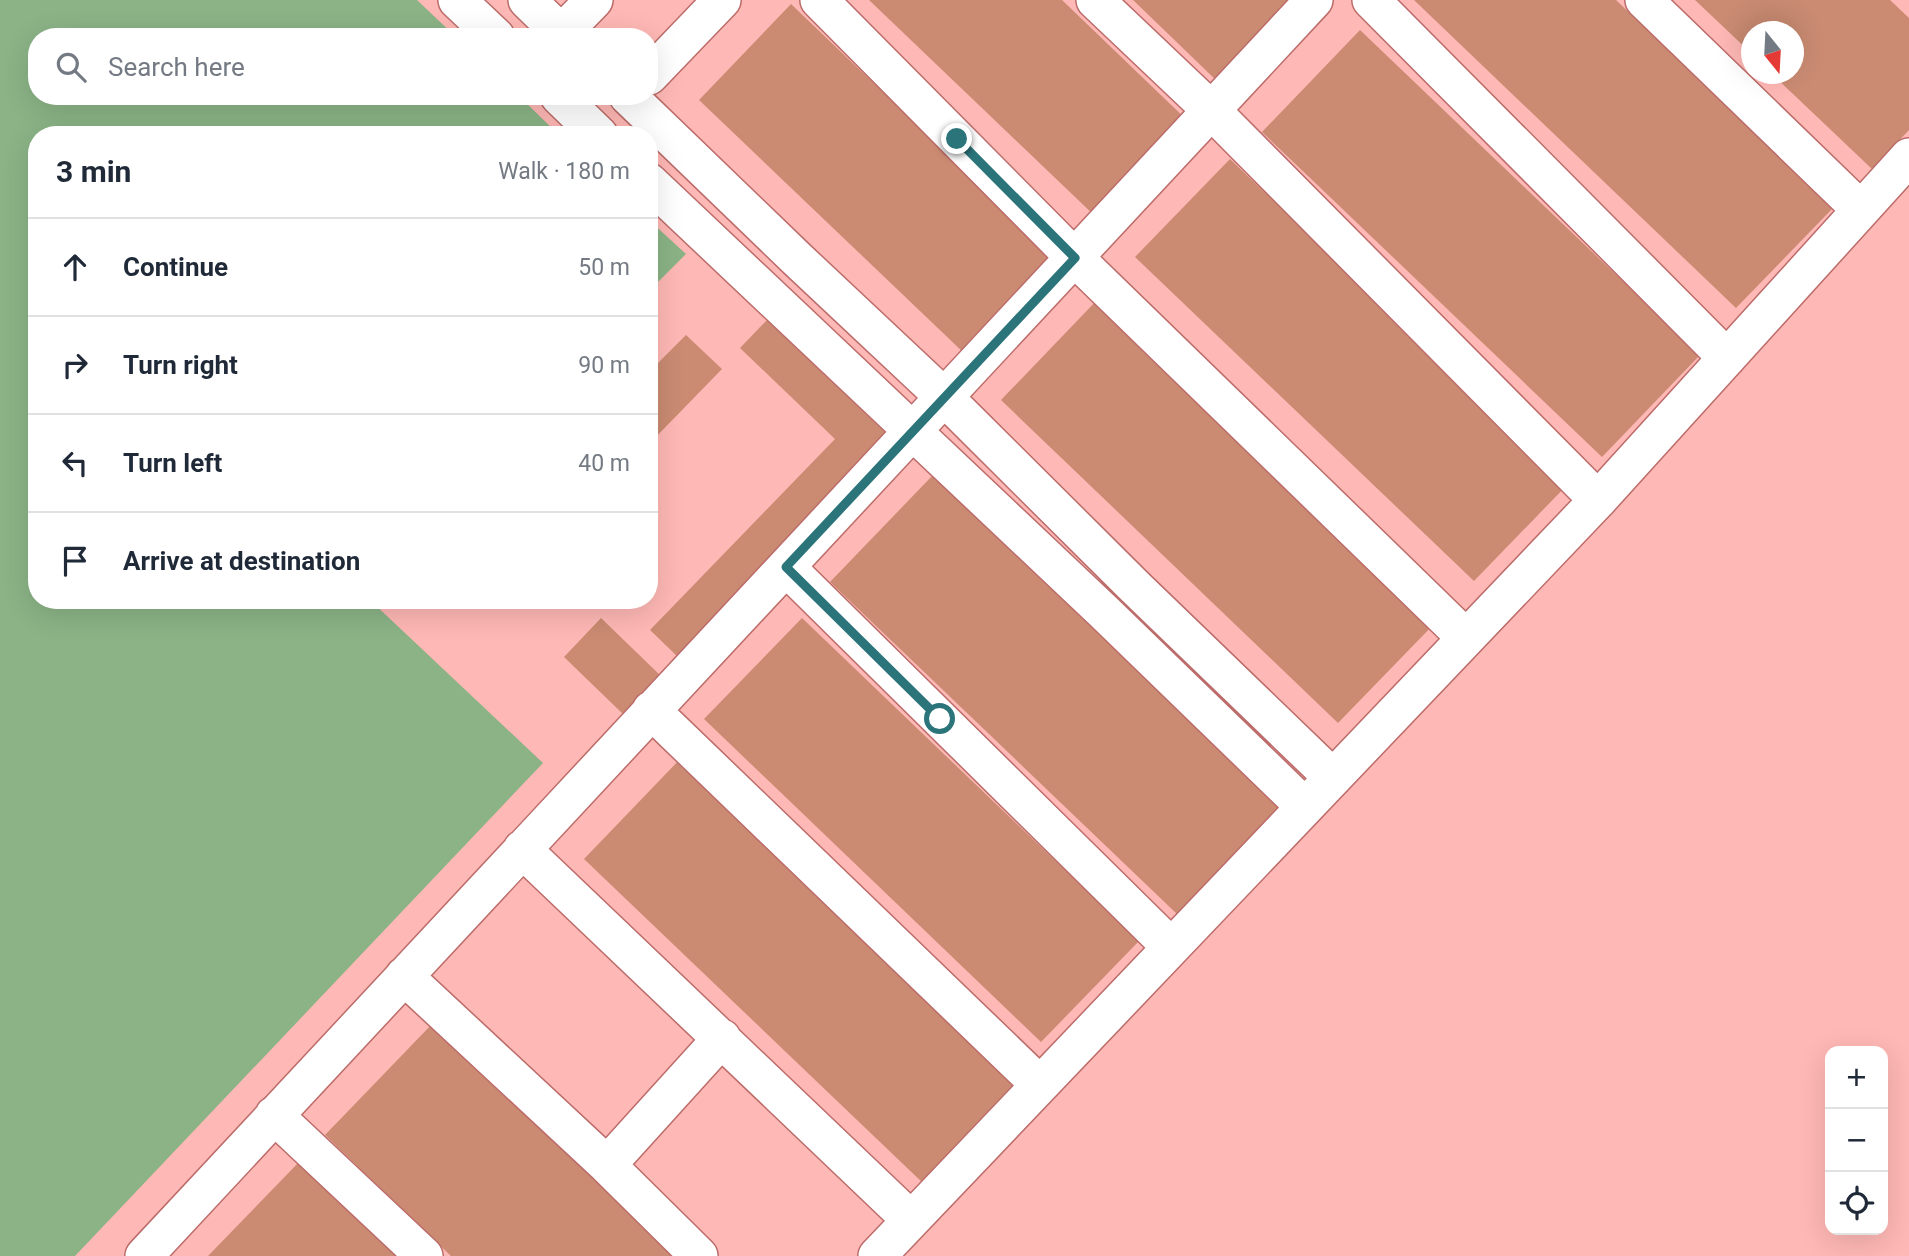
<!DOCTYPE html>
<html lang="en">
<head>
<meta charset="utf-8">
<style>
  body { margin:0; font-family:Roboto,sans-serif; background:#f6f6f7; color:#1f2937 }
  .controls { position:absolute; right:21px; bottom:21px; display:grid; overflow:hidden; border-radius:14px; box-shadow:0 7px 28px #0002 }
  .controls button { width:63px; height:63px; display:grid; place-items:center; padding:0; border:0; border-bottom:2px solid #e0e1e3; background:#fff; color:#1f2937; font:35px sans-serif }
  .compass { position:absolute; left:1741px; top:21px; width:63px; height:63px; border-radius:50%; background:#fff; box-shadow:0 7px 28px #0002; rotate:162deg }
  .stop { position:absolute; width:21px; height:21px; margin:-16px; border:5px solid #2b747a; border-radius:50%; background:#fff }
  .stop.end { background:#2b747a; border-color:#fff; box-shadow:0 2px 7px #0008 }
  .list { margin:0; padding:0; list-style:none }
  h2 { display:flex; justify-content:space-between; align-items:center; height:91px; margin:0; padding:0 28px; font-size:30px }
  h2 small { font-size:23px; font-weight:400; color:#747a83 }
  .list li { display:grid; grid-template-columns:46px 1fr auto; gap:21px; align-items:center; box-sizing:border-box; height:98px; padding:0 28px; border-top:2px solid #e0e1e3 }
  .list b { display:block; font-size:26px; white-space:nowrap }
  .list em { font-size:23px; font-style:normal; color:#747a83 }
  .icon { flex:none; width:38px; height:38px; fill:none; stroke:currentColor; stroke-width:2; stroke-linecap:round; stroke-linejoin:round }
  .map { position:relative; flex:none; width:1909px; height:1256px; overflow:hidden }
  .search { position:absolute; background:#fff; box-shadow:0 7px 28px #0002; left:28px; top:28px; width:630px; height:77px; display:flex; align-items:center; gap:18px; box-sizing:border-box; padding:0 24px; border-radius:28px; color:#747a83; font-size:26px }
  .panel { position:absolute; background:#fff; box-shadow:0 7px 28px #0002; left:28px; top:126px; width:630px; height:483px; border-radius:28px }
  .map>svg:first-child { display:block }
  .green { fill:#8bb386 }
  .building { fill:#ca8b72 }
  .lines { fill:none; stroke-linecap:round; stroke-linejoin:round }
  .minor-casing { stroke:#bc6c6a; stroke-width:40 }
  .minor { stroke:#fff; stroke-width:37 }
  .route { stroke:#2b747a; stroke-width:9 }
</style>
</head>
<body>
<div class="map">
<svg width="1909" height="1256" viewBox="0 0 1909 1256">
  <rect width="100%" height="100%" fill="#feb8b5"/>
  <path class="green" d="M 0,0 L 417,0 L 456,37 L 37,37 L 37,96 L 519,96 L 559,135 L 37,135 L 37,600 L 370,600 L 543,763 L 75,1256 L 0,1256 Z
    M 649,220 L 686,254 L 649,291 Z"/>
  <path class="building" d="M 869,0 L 1062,0 L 1191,124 L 1098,219 Z
    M 1133,0 L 1299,0 L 1219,83 Z
    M 1414,0 L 1616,0 L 1833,208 L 1736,308 Z
    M 1695,0 L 1890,0 L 1909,18 L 1909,130 L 1872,169 L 1772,74 L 1794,74 L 1794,32 L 1752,32 L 1752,54 Z
    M 791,4 L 1057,259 L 965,354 L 699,100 Z
    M 1360,30 L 1700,355 L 1602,457 L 1262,132 Z
    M 1230,159 L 1569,483 L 1474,581 L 1135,257 Z
    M 1098,299 L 1436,622 L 1338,723 L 1001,400 Z
    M 767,320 L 890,437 L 678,657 L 650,630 L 835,439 L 740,348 Z
    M 686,335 L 722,369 L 649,444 L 649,372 Z
    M 933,475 L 1280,807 L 1177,914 L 830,582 Z
    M 601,618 L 662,677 L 625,716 L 564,657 Z
    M 802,618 L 1139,941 L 1041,1042 L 704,719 Z
    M 683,756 L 1024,1083 L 925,1185 L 584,859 Z
    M 434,1022 L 678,1256 L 451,1256 L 325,1135 Z
    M 302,1159 L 403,1256 L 208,1256 Z"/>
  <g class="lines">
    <defs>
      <path id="minor" d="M 457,0 L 496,37
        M 527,0 L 565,37
        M 819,0 L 1075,258 L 1466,638
        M 1095,0 L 1212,111 L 1598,500
        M 1371,0 L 1727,358
        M 1644,0 L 1861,210
        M 558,37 L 594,0
        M 649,76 L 722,0
        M 559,96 L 599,135
        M 628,96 L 797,259 L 944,397 L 1135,587 L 1333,778
        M 649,182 L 1104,612 L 1305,807
        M 786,567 L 1171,947
        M 651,710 L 1040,1085
        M 522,849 L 911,1220
        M 404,976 L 607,1165 L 699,1256
        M 274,1115 L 424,1256
        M 607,1165 L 722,1038
        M 144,1256 L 1314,0
        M 877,1256 L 1598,500 L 1909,157"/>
    </defs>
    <use href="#minor" class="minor-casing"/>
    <use href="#minor" class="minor"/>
  </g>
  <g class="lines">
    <path class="route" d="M 940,719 L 786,567 L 1075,258 L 957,139"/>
  </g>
</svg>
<div class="controls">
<button>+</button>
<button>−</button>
<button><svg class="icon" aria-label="locate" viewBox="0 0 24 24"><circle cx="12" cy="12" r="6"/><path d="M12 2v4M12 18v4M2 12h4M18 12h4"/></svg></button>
</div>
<svg class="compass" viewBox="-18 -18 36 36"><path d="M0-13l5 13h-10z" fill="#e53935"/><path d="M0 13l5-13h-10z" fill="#747a83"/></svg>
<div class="stop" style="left:940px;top:719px"></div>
<div class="stop end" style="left:957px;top:139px"></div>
<div class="search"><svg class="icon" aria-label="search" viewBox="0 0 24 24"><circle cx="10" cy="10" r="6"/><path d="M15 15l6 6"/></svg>Search here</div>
<section class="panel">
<h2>3 min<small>Walk · 180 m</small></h2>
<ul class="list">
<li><svg class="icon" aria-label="ahead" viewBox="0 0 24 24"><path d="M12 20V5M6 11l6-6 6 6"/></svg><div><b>Continue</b></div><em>50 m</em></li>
<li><svg class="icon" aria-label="right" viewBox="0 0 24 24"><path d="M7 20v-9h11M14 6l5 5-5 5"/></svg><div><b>Turn right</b></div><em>90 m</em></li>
<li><svg class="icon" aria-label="left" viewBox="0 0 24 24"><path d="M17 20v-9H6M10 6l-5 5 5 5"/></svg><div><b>Turn left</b></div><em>40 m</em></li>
<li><svg class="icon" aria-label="arrive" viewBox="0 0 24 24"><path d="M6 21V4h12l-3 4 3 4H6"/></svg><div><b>Arrive at destination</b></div></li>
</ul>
</section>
</div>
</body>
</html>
